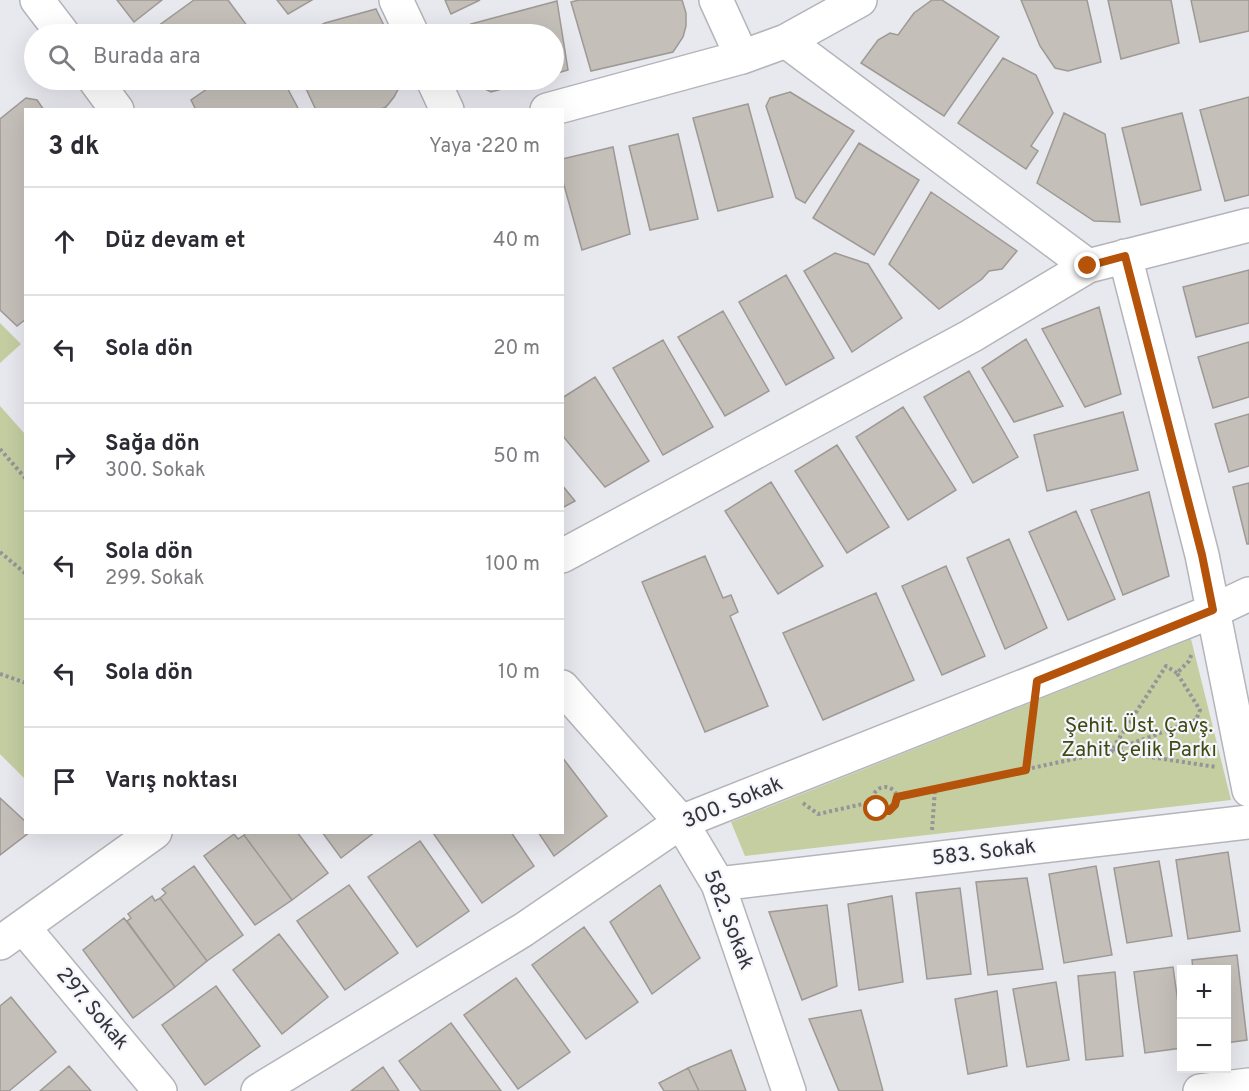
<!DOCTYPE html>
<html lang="tr">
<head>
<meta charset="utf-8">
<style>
  body { margin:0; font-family:Overpass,sans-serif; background:#f2f2f3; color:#2b2b33 }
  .controls { position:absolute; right:18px; bottom:18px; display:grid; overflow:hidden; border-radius:0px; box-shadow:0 6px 24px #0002 }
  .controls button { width:54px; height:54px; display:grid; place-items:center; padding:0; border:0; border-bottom:2px solid #e1e1e2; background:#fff; color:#2b2b33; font:30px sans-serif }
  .stop { position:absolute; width:18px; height:18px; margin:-14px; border:4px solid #b45309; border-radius:50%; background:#fff }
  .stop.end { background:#b45309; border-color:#fff; box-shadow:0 2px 6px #0008 }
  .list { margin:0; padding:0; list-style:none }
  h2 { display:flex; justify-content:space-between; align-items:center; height:78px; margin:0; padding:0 24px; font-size:26px }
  h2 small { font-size:20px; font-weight:400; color:#7c7c81 }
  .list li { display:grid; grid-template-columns:39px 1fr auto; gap:18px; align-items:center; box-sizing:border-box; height:108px; padding:0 24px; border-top:2px solid #e1e1e2 }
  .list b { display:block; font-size:22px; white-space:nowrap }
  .list p { margin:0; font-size:20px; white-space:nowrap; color:#7c7c81 }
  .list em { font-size:20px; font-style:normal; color:#7c7c81 }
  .icon { flex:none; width:33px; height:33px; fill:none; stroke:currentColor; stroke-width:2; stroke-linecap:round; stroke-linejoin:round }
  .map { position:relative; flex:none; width:1249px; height:1091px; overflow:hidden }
  .search { position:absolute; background:#fff; box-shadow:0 6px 24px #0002; left:24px; top:24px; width:540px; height:66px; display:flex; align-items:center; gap:15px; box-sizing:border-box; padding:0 21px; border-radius:33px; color:#7c7c81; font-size:22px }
  .panel { position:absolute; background:#fff; box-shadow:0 6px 24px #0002; left:24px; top:108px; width:540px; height:726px; border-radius:0px }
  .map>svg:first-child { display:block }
  .green { fill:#c5cea1 }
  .building { fill:#c4bfb9; stroke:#9e9994; stroke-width:1.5 }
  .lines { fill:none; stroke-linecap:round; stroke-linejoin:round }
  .minor-casing { stroke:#b4b4bb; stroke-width:36 }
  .path { stroke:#949499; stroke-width:4; stroke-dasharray:3 3; stroke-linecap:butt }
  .minor { stroke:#fff; stroke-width:33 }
  .route { stroke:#b45309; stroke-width:8 }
  .labels { text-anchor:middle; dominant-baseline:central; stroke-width:4.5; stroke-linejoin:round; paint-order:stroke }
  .park-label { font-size:21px; fill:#414911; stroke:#f5f5fd }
  .street-label { font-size:21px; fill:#353538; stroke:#f5f5fd }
</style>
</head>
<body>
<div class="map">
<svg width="1249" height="1091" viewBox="0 0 1249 1091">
  <rect width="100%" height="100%" fill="#e8e8ef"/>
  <path class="green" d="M 0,323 L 21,344 L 0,363 Z
    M 0,406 L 25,434 L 25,779 L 0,754 Z
    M 1191,639 L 1231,800 L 745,856 L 731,822 Z"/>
  <path class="building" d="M 117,0 L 162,0 L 134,22 Z
    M 194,0 L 228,0 L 251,31 L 247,34 L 147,34 Z
    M 277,0 L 312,0 L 288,14 Z
    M 445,0 L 480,0 L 451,14 Z
    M 579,0 L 682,0 L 686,13 L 686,26 L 683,37 L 673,52 L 591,71 L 571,2 Z
    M 932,0 L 942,0 L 999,37 L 944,116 L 861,63 L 878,40 L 890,33 L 898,35 L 914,13 Z
    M 1021,0 L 1087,0 L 1101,62 L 1068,71 L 1055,68 L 1040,46 Z
    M 1108,0 L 1171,0 L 1179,43 L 1121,59 Z
    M 1191,0 L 1249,0 L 1249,31 L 1200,42 Z
    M 557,1 L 568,70 L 554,74 L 554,34 L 460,34 L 459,32 L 471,24 Z
    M 376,9 L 388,34 L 304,34 L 325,23 Z
    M 1003,58 L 1036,75 L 1053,113 L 1031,146 L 1038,151 L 1026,169 L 958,123 Z
    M 220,80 L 283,80 L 299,110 L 196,110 L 191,100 Z
    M 302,80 L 403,80 L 394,97 L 386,107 L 378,110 L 316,110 Z
    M 478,80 L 535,80 L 491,92 L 481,87 Z
    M 790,92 L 854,131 L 805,203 L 796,198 L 766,106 L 770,98 Z
    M 1249,97 L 1249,195 L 1225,201 L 1200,110 Z
    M 26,98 L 37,100 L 44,110 L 26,110 L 26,319 L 17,326 L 0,310 L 0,119 Z
    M 748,104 L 773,197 L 718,211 L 693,118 Z
    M 1064,113 L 1105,134 L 1120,222 L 1094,221 L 1037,183 Z
    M 1182,113 L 1201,190 L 1141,205 L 1122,128 Z
    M 678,134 L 698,219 L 650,230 L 629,146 Z
    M 859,143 L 919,180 L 874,255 L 813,218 Z
    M 613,147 L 630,234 L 582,250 L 562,178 L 562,159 Z
    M 931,192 L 1017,251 L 1002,269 L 989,271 L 982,279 L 939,309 L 889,264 Z
    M 835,253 L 868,264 L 902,318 L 852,352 L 804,271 Z
    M 1249,270 L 1249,323 L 1196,337 L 1183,287 Z
    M 786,275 L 834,358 L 786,385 L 739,302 Z
    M 1099,307 L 1121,394 L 1085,407 L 1042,329 Z
    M 723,311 L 769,391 L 725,416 L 678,337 Z
    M 1026,339 L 1063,406 L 1014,422 L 982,368 Z
    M 663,340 L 713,427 L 663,455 L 613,368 Z
    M 1249,342 L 1249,397 L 1213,408 L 1198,357 Z
    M 969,371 L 1018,457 L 973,483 L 924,397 Z
    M 595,377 L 649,461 L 605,487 L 562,435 L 562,398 Z
    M 903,407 L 956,490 L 908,520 L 856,437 Z
    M 1123,412 L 1138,470 L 1047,491 L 1034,435 Z
    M 1249,414 L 1249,466 L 1229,472 L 1215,424 Z
    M 837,445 L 889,527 L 847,553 L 795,471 Z
    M 771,482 L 823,566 L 778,594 L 725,511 Z
    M 1249,483 L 1249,544 L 1247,544 L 1233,487 Z
    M 562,485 L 575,501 L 562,508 Z
    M 1149,492 L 1169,576 L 1123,595 L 1091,510 Z
    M 1076,511 L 1115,599 L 1068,620 L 1029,532 Z
    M 1009,539 L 1047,628 L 1005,649 L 967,558 Z
    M 705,556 L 723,598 L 731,595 L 738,612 L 730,616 L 768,706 L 705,732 L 642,582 Z
    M 946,566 L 985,656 L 942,675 L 902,586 Z
    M 876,593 L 914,680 L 823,720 L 783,633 Z
    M 562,757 L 607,816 L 554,856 L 538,832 L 562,832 Z
    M 0,798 L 26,822 L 26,832 L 30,832 L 0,855 Z
    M 246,832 L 297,832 L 328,873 L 292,900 L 244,835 Z
    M 322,832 L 375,832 L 341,858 Z
    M 511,832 L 534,866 L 482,903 L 433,833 Z
    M 234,834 L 238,839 L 244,835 L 292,900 L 255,925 L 204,856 Z
    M 420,841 L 469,911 L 417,947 L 368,877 Z
    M 1228,852 L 1240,931 L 1188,939 L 1176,860 Z
    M 1159,861 L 1172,936 L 1127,943 L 1114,868 Z
    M 194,866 L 243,935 L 207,961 L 160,898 L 166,893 L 162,889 Z
    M 1096,866 L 1112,955 L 1064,963 L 1049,874 Z
    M 1027,878 L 1043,969 L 988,975 L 976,882 Z
    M 349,885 L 398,953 L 345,990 L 297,921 Z
    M 660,885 L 700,958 L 652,994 L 610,922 Z
    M 960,888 L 971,974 L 927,979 L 916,893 Z
    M 152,896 L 155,901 L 160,898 L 207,961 L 175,987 L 127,921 L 131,918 L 128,914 Z
    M 892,896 L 903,982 L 859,990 L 848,904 Z
    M 827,905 L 837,986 L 802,1000 L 769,912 Z
    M 124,918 L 175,987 L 133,1018 L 83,950 Z
    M 584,927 L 638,1002 L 586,1039 L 532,965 Z
    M 279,934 L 328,997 L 282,1034 L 233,970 Z
    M 1237,955 L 1247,1040 L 1226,1043 L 1226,970 L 1193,970 L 1192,960 Z
    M 1173,967 L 1182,1031 L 1182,1048 L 1145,1053 L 1134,972 Z
    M 1115,972 L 1123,1056 L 1086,1060 L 1078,976 Z
    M 516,978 L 570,1052 L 518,1089 L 464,1015 Z
    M 1056,982 L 1069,1060 L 1027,1067 L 1013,989 Z
    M 216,986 L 260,1046 L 205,1085 L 162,1025 Z
    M 997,991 L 1007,1066 L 968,1074 L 955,999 Z
    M 11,997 L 56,1052 L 9,1091 L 0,1091 L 0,1006 Z
    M 861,1010 L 883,1091 L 839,1091 L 809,1019 Z
    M 451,1023 L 501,1091 L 421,1091 L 399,1061 Z
    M 731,1050 L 746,1091 L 699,1091 L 688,1068 Z
    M 69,1066 L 91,1091 L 40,1091 Z
    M 383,1067 L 399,1091 L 351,1091 Z
    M 688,1068 L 699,1091 L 664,1091 L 659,1083 Z"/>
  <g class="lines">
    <defs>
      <path id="minor" d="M 37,0 L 63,34
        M 396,0 L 412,34
        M 716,0 L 742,57
        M 786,41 L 1088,266
        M 95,80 L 117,110
        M 433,80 L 447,110
        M 547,110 L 742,57 L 786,41 L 860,0
        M 1125,256 L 1202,555 L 1249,790
        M 562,556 L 971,336 L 1088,266 L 1249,225
        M 562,687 L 681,822 L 718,884 L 789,1091
        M 718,884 L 1249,822
        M 23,927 L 160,1091
        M 0,943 L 155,832
        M 258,1091 L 523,930 L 681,822 L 1213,611 L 1249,594
        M 1200,1091 L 1249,1085"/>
    </defs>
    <use href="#minor" class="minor-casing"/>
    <path class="path" d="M 0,449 L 26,479
      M 0,552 L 26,574
      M 1177,673 L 1166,666 L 1111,751 L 1216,767
      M 0,674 L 26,683
      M 1026,770 L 1033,712
      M873 799a12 12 0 1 1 24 0a12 12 0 1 1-24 0Z
      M 897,797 L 1111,751 L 1196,720 L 1200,710 L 1177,673 L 1189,661 L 1192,653
      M 803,803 L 818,814 L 872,802
      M 932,830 L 935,789"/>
    <use href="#minor" class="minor"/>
  </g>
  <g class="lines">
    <path class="route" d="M 877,809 L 889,811 L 895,805 L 897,797 L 1026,770 L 1037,681 L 1213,610 L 1202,555 L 1125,256 L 1088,266"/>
  </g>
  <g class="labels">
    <g class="park-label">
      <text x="1139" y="726">Şehit. Üst. Çavş.<tspan x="1139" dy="24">Zahit Çelik Parkı</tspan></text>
    </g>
    <g class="street-label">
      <text transform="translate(733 803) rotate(-22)">300. Sokak</text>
      <text transform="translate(984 853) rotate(-7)">583. Sokak</text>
      <text transform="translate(728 920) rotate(69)">582. Sokak</text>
      <text transform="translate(92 1009) rotate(50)">297. Sokak</text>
    </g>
  </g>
</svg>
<div class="controls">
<button>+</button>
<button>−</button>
</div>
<div class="stop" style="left:877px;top:809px"></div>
<div class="stop end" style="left:1088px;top:266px"></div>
<div class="search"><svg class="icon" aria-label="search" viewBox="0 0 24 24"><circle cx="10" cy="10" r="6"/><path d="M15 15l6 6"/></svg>Burada ara</div>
<section class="panel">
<h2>3 dk<small>Yaya · 220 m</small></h2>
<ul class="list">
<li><svg class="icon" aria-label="ahead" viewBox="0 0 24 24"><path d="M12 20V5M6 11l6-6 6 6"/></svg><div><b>Düz devam et</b></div><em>40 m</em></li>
<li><svg class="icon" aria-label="left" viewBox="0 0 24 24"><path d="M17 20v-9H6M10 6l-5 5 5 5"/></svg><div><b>Sola dön</b></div><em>20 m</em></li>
<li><svg class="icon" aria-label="right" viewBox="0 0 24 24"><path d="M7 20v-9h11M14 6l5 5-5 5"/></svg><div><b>Sağa dön</b><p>300. Sokak</p></div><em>50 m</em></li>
<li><svg class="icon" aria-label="left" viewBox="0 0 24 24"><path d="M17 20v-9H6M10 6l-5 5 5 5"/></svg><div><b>Sola dön</b><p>299. Sokak</p></div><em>100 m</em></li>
<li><svg class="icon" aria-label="left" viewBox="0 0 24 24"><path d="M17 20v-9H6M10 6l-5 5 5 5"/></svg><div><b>Sola dön</b></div><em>10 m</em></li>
<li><svg class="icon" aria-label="arrive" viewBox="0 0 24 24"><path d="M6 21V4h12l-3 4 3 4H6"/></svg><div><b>Varış noktası</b></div></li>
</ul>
</section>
</div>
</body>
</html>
